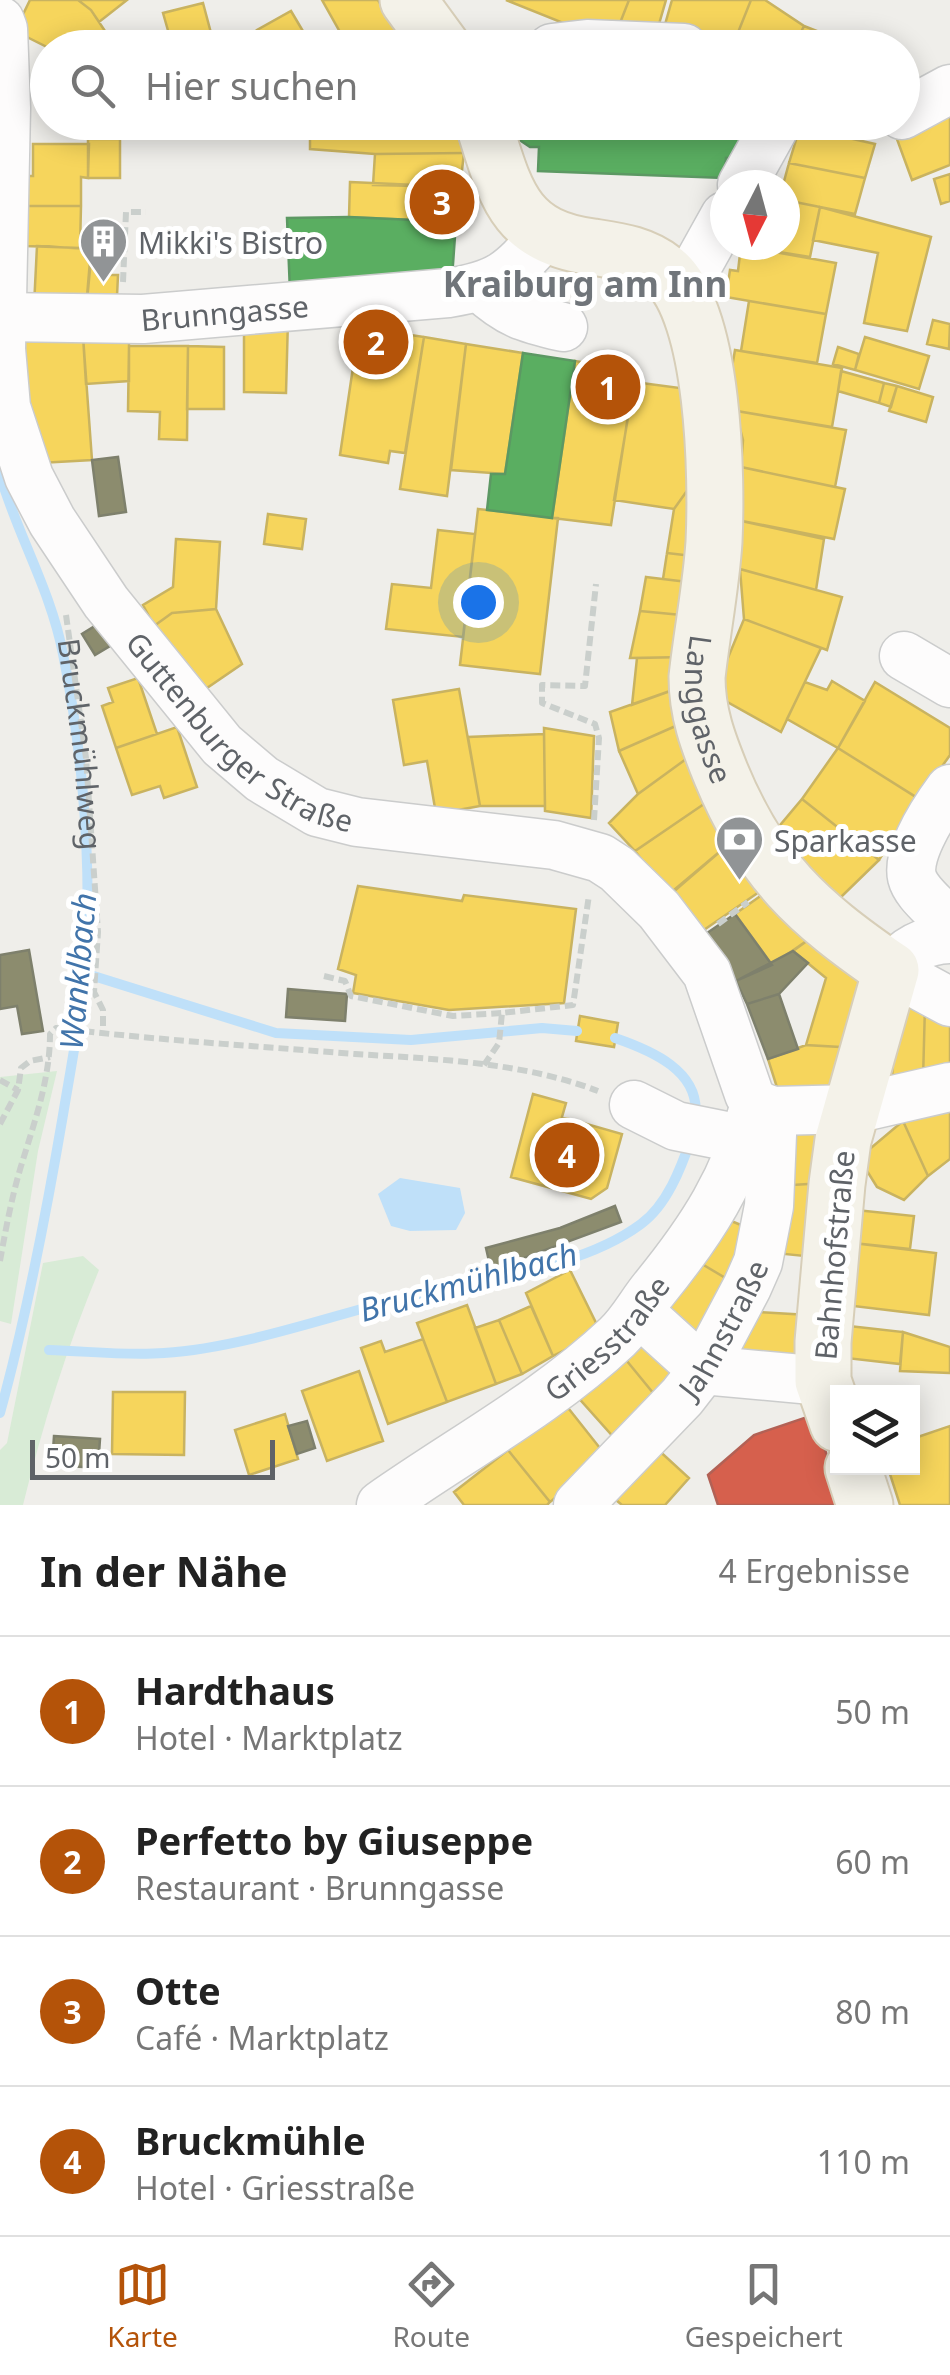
<!DOCTYPE html>
<html lang="de">
<head>
<meta charset="utf-8">
<style>
  body { margin:0; font-family:"Noto Sans",sans-serif; background:#f6f6f6; color:#222 }
  .controls { position:absolute; right:30px; bottom:30px; display:grid; overflow:hidden; border-radius:0px; box-shadow:0 5px 25px #0003 }
  .controls button { width:90px; height:90px; display:grid; place-items:center; padding:0; border:0; border-bottom:2px solid #e0e0e0; background:#fff; color:#222; font:50px sans-serif }
  .compass { position:absolute; left:710px; top:170px; width:90px; height:90px; border-radius:50%; background:#fff; box-shadow:0 5px 25px #0003; rotate:186deg }
  .scale { position:absolute; left:30px; bottom:25px; width:245px; box-sizing:border-box; padding-left:10px; border:5px solid #5f6368; border-top:0; font-size:28px; line-height:35px; white-space:nowrap; color:#5f6368; -webkit-text-stroke:8px #fff; paint-order:stroke }
  .you { position:absolute; left:478px; top:602px; width:35px; height:35px; margin:-25px; border:8px solid #fff; border-radius:50%; background:#1a73e8; box-shadow:0 0 0 15px #1a73e833 }
  .badge { display:grid; place-items:center; width:65px; height:65px; border-radius:50%; background:#b45309; color:#fff; font-size:32px; font-weight:700 }
  .pin { position:absolute; translate:-50% -50%; border:5px solid #fff; box-shadow:0 2px 10px #0006 }
  .list { margin:0; padding:0; list-style:none }
  h2 { display:flex; justify-content:space-between; align-items:center; height:130px; margin:0; padding:0 40px; font-size:42px }
  h2 small { font-size:32px; font-weight:400; color:#767676 }
  .list li { display:grid; grid-template-columns:65px 1fr auto; gap:30px; align-items:center; box-sizing:border-box; height:150px; padding:0 40px; border-top:2px solid #e0e0e0 }
  .list b { display:block; font-size:38px; white-space:nowrap }
  .list p { margin:0; font-size:32px; white-space:nowrap; color:#767676 }
  .list em { font-size:32px; font-style:normal; color:#767676 }
  .icon { flex:none; width:55px; height:55px; fill:none; stroke:currentColor; stroke-width:2; stroke-linecap:round; stroke-linejoin:round }
  .map { position:relative; flex:none; width:950px; height:1505px; overflow:hidden }
  .search { position:absolute; background:#fff; box-shadow:0 5px 25px #0003; left:30px; right:30px; top:30px; height:110px; display:flex; align-items:center; gap:25px; box-sizing:border-box; padding:0 35px; border-radius:55px; color:#767676; font-size:38px }
  .sheet { height:730px; background:#fff }
  nav { display:flex; justify-content:space-around; align-items:center; box-sizing:border-box; height:140px; border-top:2px solid #e0e0e0; background:#fff; font-size:28px; color:#767676 }
  nav a { display:grid; justify-items:center; gap:5px }
  nav .on { color:#b45309 }
  .map>svg:first-child { display:block }
  .green { fill:#d8ebd6 }
  .water { fill:#bfe0f9 }
  .homes { fill:#f6d55c; stroke:#c9b360; stroke-width:2.5 }
  .shops { fill:#d6604d; stroke:#b26155; stroke-width:2.5 }
  .public { fill:#5aae61; stroke:#5c9863; stroke-width:2.5 }
  .industry { fill:#8c8c6e; stroke:#7e806c; stroke-width:2.5 }
  .lines { fill:none; stroke-linecap:round; stroke-linejoin:round }
  .stream { stroke:#bfe0f9; stroke-width:10 }
  .minor-casing { stroke:#cbcccc; stroke-width:51 }
  .major-casing { stroke:#d7ceb8; stroke-width:59 }
  .path { stroke:#cacfcc; stroke-width:6; stroke-dasharray:10 5; stroke-linecap:butt }
  .minor { stroke:#fdfcfc; stroke-width:48 }
  .major { stroke:#f4f2e9; stroke-width:55 }
  .labels { text-anchor:middle; dominant-baseline:central; stroke-width:10; stroke-linejoin:round; paint-order:stroke }
  .poi-label { font-size:30px; fill:#5f6368; stroke:#fff; text-anchor:start }
  .street-label { font-size:30px; fill:#5f6368; stroke:#fff }
  .water-label { font-size:32px; font-style:italic; fill:#4174aa; stroke:#fff }
  .quarter-label { font-size:35px; font-weight:bold; fill:#70757a; stroke:#fff }
</style>
</head>
<body>
<div class="map">
<svg width="950" height="1505" viewBox="0 0 950 1505">
  <rect width="100%" height="100%" fill="#efeeea"/>
  <path class="green" d="M 57,1071 L 38,1151 L 11,1324 L 0,1321 L 0,1077 Z
    M 83,1256 L 99,1270 C 67,1347 43,1424 23,1505 L 0,1505 L 0,1450 L 7,1443 L 43,1263 Z"/>
  <path class="water" d="M 400,1178 L 460,1188 L 465,1213 L 456,1230 L 410,1231 L 391,1226 L 378,1194 Z"/>
  <path class="homes" d="M 30,0 L 78,0 L 91,10 L 105,31 L 85,48 L 68,48 L 61,42 L 58,48 L 49,48 L 15,31 Z
    M 78,0 L 127,0 L 99,22 L 91,10 Z
    M 322,0 L 378,0 L 397,32 L 364,48 L 349,48 Z
    M 506,0 L 629,0 L 620,23 L 578,29 Z
    M 629,0 L 666,0 L 659,24 L 620,23 Z
    M 672,0 L 751,0 L 733,45 L 664,28 Z
    M 751,0 L 765,0 L 804,26 L 793,48 L 733,45 Z
    M 203,3 L 215,48 L 173,48 L 163,13 Z
    M 291,11 L 313,48 L 267,48 L 257,30 Z
    M 804,26 L 850,44 L 849,48 L 793,48 Z
    M 397,32 L 405,48 L 364,48 Z
    M 950,110 L 950,165 L 912,180 L 894,131 Z
    M 310,122 L 458,122 L 464,153 L 375,154 L 310,149 Z
    M 800,127 L 875,144 L 865,178 L 789,163 Z
    M 88,139 L 120,139 L 120,178 L 88,178 Z
    M 33,144 L 89,144 L 88,178 L 81,177 L 81,206 L 27,206 L 27,176 L 33,176 Z
    M 464,153 L 460,187 L 373,185 L 375,154 Z
    M 789,163 L 865,178 L 855,214 L 785,200 L 783,185 Z
    M 950,174 L 950,201 L 941,204 L 934,179 Z
    M 350,182 L 460,187 L 456,222 L 349,217 Z
    M 785,200 L 820,207 L 810,257 L 741,246 L 785,245 Z
    M 27,206 L 81,206 L 80,248 L 26,246 Z
    M 820,207 L 931,237 L 907,331 L 864,323 L 878,253 L 813,240 Z
    M 37,246 L 91,249 L 86,308 L 34,306 Z
    M 741,246 L 836,263 L 826,314 L 726,297 L 730,270 L 738,271 Z
    M 91,259 L 109,259 L 109,275 L 118,275 L 117,296 L 87,301 Z
    M 749,301 L 826,314 L 817,363 L 741,351 Z
    M 288,319 L 286,393 L 244,392 L 244,323 Z
    M 933,320 L 950,324 L 949,349 L 927,344 Z
    M 359,327 L 424,337 L 405,453 L 390,451 L 388,463 L 340,455 Z
    M 83,336 L 92,460 L 40,463 L 19,374 L 19,340 Z
    M 83,336 L 129,336 L 129,381 L 86,384 Z
    M 424,337 L 466,344 L 447,496 L 400,489 Z
    M 865,337 L 929,356 L 919,389 L 855,370 Z
    M 466,344 L 523,353 L 505,474 L 451,470 Z
    M 129,346 L 188,346 L 187,440 L 159,439 L 160,412 L 128,411 Z
    M 188,346 L 224,347 L 224,409 L 187,409 Z
    M 838,347 L 859,354 L 855,370 L 833,364 Z
    M 735,350 L 842,368 L 832,427 L 725,409 Z
    M 575,361 L 635,371 L 611,525 L 552,518 Z
    M 841,371 L 884,383 L 879,403 L 838,391 Z
    M 634,382 L 695,390 L 689,488 L 674,509 L 614,500 Z
    M 884,383 L 897,386 L 891,407 L 879,403 Z
    M 897,386 L 933,397 L 926,422 L 889,411 Z
    M 725,409 L 846,430 L 835,487 L 741,467 L 743,440 L 738,421 Z
    M 741,467 L 845,489 L 834,539 L 737,520 Z
    M 689,488 L 701,557 L 667,553 L 674,509 Z
    M 478,509 L 558,518 L 540,674 L 460,665 Z
    M 268,514 L 306,519 L 302,549 L 264,544 Z
    M 737,520 L 824,539 L 816,590 L 729,566 Z
    M 438,530 L 475,534 L 463,637 L 386,629 L 392,584 L 431,588 Z
    M 176,539 L 220,542 L 216,609 L 172,613 L 154,626 L 143,605 L 173,587 Z
    M 667,553 L 701,557 L 696,583 L 663,579 Z
    M 740,569 L 842,597 L 827,650 L 744,619 Z
    M 646,577 L 696,583 L 692,616 L 640,611 Z
    M 216,609 L 242,664 L 204,690 L 154,626 L 172,613 Z
    M 640,611 L 692,616 L 685,657 L 630,658 Z
    M 744,619 L 821,648 L 781,732 L 713,694 Z
    M 685,657 L 684,686 L 632,705 L 637,658 Z
    M 138,678 L 157,734 L 116,748 L 102,706 L 113,702 L 108,688 Z
    M 832,681 L 865,701 L 838,748 L 787,719 L 805,682 L 827,690 Z
    M 875,682 L 950,728 L 950,755 L 919,799 L 838,748 Z
    M 684,686 L 687,721 L 619,751 L 610,712 Z
    M 459,689 L 480,806 L 436,814 L 427,761 L 404,765 L 393,700 Z
    M 687,721 L 693,754 L 638,794 L 619,751 Z
    M 177,727 L 197,787 L 164,798 L 160,786 L 132,795 L 116,748 Z
    M 544,728 L 594,736 L 591,818 L 545,811 Z
    M 544,734 L 545,806 L 480,806 L 468,737 Z
    M 838,748 L 919,799 L 879,860 L 802,799 Z
    M 693,754 L 704,804 L 635,851 L 609,823 L 638,794 Z
    M 802,799 L 879,860 L 840,898 L 771,836 Z
    M 704,804 L 730,843 L 668,895 L 635,851 Z
    M 730,843 L 762,890 L 698,934 L 672,893 Z
    M 358,886 L 462,901 L 464,895 L 576,909 L 564,1003 L 449,1010 L 353,993 L 356,975 L 338,969 Z
    M 769,890 L 815,935 L 772,965 L 735,914 Z
    M 815,935 L 875,986 L 857,1048 L 806,1045 L 826,978 L 793,951 Z
    M 896,995 L 925,1005 L 923,1080 L 892,1080 Z
    M 925,1005 L 950,1013 L 950,1079 L 923,1080 Z
    M 580,1016 L 618,1023 L 614,1047 L 576,1041 Z
    M 806,1045 L 857,1048 L 846,1090 L 780,1097 L 768,1059 Z
    M 533,1094 L 566,1103 L 562,1117 L 622,1134 L 607,1188 L 591,1199 L 511,1177 Z
    M 950,1103 L 950,1159 L 928,1176 L 903,1121 Z
    M 903,1121 L 928,1176 L 904,1200 L 877,1187 L 859,1158 Z
    M 778,1132 L 817,1132 L 824,1183 L 776,1186 Z
    M 824,1183 L 814,1257 L 765,1252 L 776,1186 Z
    M 856,1210 L 914,1216 L 910,1249 L 853,1243 Z
    M 719,1216 L 758,1232 L 737,1285 L 697,1261 Z
    M 853,1243 L 936,1253 L 929,1315 L 845,1305 Z
    M 697,1261 L 737,1285 L 701,1341 L 660,1317 Z
    M 570,1270 L 601,1333 L 553,1356 L 526,1293 Z
    M 467,1305 L 496,1384 L 447,1402 L 417,1323 Z
    M 531,1306 L 553,1356 L 522,1374 L 499,1320 Z
    M 742,1311 L 808,1315 L 803,1368 L 731,1363 Z
    M 499,1320 L 522,1374 L 496,1384 L 475,1328 Z
    M 849,1326 L 903,1332 L 900,1364 L 846,1358 Z
    M 903,1332 L 950,1347 L 950,1373 L 900,1371 Z
    M 647,1335 L 676,1369 L 654,1394 L 622,1355 Z
    M 423,1339 L 447,1402 L 388,1424 L 361,1348 L 381,1341 L 385,1352 Z
    M 622,1355 L 654,1394 L 617,1441 L 576,1395 Z
    M 359,1371 L 383,1441 L 327,1461 L 302,1391 Z
    M 113,1392 L 185,1392 L 184,1455 L 112,1454 Z
    M 565,1404 L 607,1457 L 550,1502 L 508,1450 Z
    M 285,1414 L 298,1459 L 249,1475 L 235,1430 Z
    M 950,1426 L 950,1505 L 900,1505 L 888,1468 L 912,1468 L 912,1439 Z
    M 654,1446 L 689,1478 L 665,1505 L 622,1505 L 610,1495 Z
    M 508,1450 L 550,1502 L 547,1505 L 464,1505 L 454,1492 Z"/>
  <path class="shops" d="M 813,1415 L 844,1505 L 718,1505 L 708,1475 L 754,1435 Z"/>
  <path class="public" d="M 510,122 L 763,122 L 735,157 L 726,158 L 724,178 L 538,171 L 539,147 L 530,147 L 518,139 Z
    M 349,217 L 456,222 L 452,278 L 290,292 L 287,218 Z
    M 523,353 L 575,361 L 552,518 L 487,510 L 491,474 L 505,474 Z"/>
  <path class="industry" d="M 118,457 L 126,512 L 99,516 L 92,460 Z
    M 98,624 L 110,646 L 95,655 L 82,634 Z
    M 735,914 L 772,965 L 736,981 L 707,933 Z
    M 29,950 L 43,1031 L 22,1034 L 17,1006 L 0,1009 L 0,955 Z
    M 793,951 L 808,963 L 779,994 L 747,1004 L 736,981 Z
    M 288,989 L 347,994 L 345,1021 L 286,1017 Z
    M 779,994 L 798,1049 L 768,1059 L 747,1004 Z
    M 615,1206 L 621,1222 L 491,1270 L 486,1248 L 560,1228 Z
    M 307,1421 L 315,1448 L 297,1454 L 288,1426 Z
    M 54,1436 L 100,1439 L 98,1468 L 52,1465 Z"/>
  <g class="lines">
    <path class="stream" d="M 0,475 C 18,536 51,591 63,654 C 81,742 90,844 87,934 C 85,995 73,1055 63,1115 C 46,1215 27,1315 0,1413
      M 84,973 L 276,1033 L 411,1040 L 542,1028 L 577,1031
      M 615,1038 C 650,1050 702,1071 695,1118
      M 49,1350 C 87,1351 126,1356 164,1353 C 241,1348 327,1317 402,1298 C 477,1278 578,1271 641,1224 C 667,1205 681,1168 691,1139"/>
    <defs>
      <g id="minor">
        <path id="s2" d="M 0,21 L 3,29 L 6,108 L 1,349 L 6,407 L 29,477 L 52,521 L 106,602 L 222,745 L 262,779 L 317,812 L 357,822 L 554,845 L 600,858 L 617,869 L 659,910 L 707,973 L 749,1094 C 755,1105 761,1107 773,1111 L 854,1109 L 950,1087"/>
        <path d="M 552,48 L 587,44 L 684,48"/>
        <path d="M 902,115 L 950,89"/>
        <path d="M 742,185 L 777,122"/>
        <path d="M 480,287 C 509,314 525,318 563,327"/>
        <path d="M 682,293 L 725,216"/>
        <path id="s3" d="M 0,317 L 143,319 L 448,293 C 502,284 510,274 545,235"/>
        <path d="M 904,656 L 950,683"/>
        <path d="M 936,909 C 927,900 915,889 912,877 C 906,852 936,808 950,789"/>
        <path d="M 950,939 C 925,940 906,949 891,970 L 950,1002"/>
        <path d="M 634,1105 L 676,1126 L 746,1140"/>
        <path d="M 639,1312 L 703,1370 L 823,1381"/>
        <path id="s4" d="M 381,1505 C 459,1450 547,1403 617,1337 C 632,1323 641,1305 654,1289 C 703,1229 735,1179 755,1104"/>
        <path id="s5" d="M 578,1505 L 682,1397 L 703,1370 L 747,1287 L 758,1262 L 769,1206 L 773,1111"/>
      </g>
      <g id="major">
        <path d="M 408,0 L 443,48"/>
        <path id="s6" d="M 483,122 C 505,190 512,237 593,247 C 619,251 643,254 664,271 C 715,312 717,480 714,542 C 711,587 702,632 697,677 C 697,713 708,742 721,774 C 761,871 807,912 891,970 L 843,1140 L 837,1184 L 823,1342 L 823,1381 L 838,1424"/>
        <path d="M 853,1468 L 865,1505"/>
      </g>
    </defs>
    <use href="#minor" class="minor-casing"/>
    <use href="#major" class="major-casing"/>
    <g class="path">
      <path d="M 123,282 L 126,212 L 146,212"/>
      <path id="s1" d="M 66,615 L 86,758 L 98,932 L 94,992 L 103,1010 L 103,1034"/>
      <path d="M 594,820 L 599,738 L 595,724 L 542,703 L 542,685 L 585,686 L 596,584"/>
      <path d="M 718,924 L 748,902"/>
      <path d="M 324,976 L 345,981 L 351,996 L 453,1016 L 502,1013"/>
      <path d="M 484,1065 L 499,1043 L 502,1013 L 573,1005 L 589,895"/>
      <path d="M 0,1080 L 18,1090"/>
      <path d="M 0,1124 L 18,1090 L 21,1068 L 30,1061 L 50,1057"/>
      <path d="M 0,1261 C 6,1228 12,1195 22,1163 C 35,1120 50,1079 50,1034 L 56,1028 C 156,1040 255,1046 355,1054 C 436,1059 522,1062 598,1091"/>
    </g>
    <use href="#minor" class="minor"/>
    <use href="#major" class="major"/>
  </g>
  <defs>
    <symbol id="building-pin" viewBox="-11 -11 22 30"><path d="M0 17L-7.5 6A9.5 9.5 0 1 1 7.5 6Z" fill="#919496" stroke="#fff"/><path d="M-4-6H4V6H1V3H-1V6H-4ZM-2.5-4.3h1.7v1.8h-1.7ZM.8-4.3h1.7v1.8H.8ZM-2.5-1h1.7V.8h-1.7ZM.8-1h1.7V.8H.8Z" fill="#fff"/></symbol>
    <symbol id="bank-pin" viewBox="-11 -11 22 30"><path d="M0 17L-7.5 6A9.5 9.5 0 1 1 7.5 6Z" fill="#919496" stroke="#fff"/><path d="M-6-4H6V4H-6ZM0-2.3a2.3 2.3 0 1 0 0 4.6a2.3 2.3 0 1 0 0-4.6Z" fill="#fff"/></symbol>
  </defs>
  <g fill-rule="evenodd">
    <use href="#building-pin" x="76" y="214" width="55" height="75"/>
    <use href="#bank-pin" x="712" y="812" width="55" height="75"/>
  </g>
  <g class="labels">
    <g class="poi-label">
      <text x="138" y="242">Mikki's Bistro</text>
      <text x="774" y="840">Sparkasse</text>
    </g>
    <g class="street-label">
      <text stroke="none"><textPath href="#s3" startOffset="225">Brunngasse</textPath></text>
      <text stroke="none"><textPath href="#s6" startOffset="708">Langgasse</textPath></text>
      <text stroke="none"><textPath href="#s2" startOffset="798">Guttenburger Straße</textPath></text>
      <text stroke="none"><textPath href="#s1" startOffset="130">Bruckmühlweg</textPath></text>
      <text transform="translate(834 1255) rotate(-85)">Bahnhofstraße</text>
      <text stroke="none"><textPath href="#s5" startOffset="230">Jahnstraße</textPath></text>
      <text stroke="none"><textPath href="#s4" startOffset="282">Griesstraße</textPath></text>
    </g>
    <g class="water-label">
      <text transform="translate(77 971) rotate(-85)">Wanklbach</text>
      <text transform="translate(468 1281) rotate(-15)">Bruckmühlbach</text>
    </g>
    <g class="quarter-label">
      <text x="585" y="283">Kraiburg am Inn</text>
    </g>
  </g>
</svg>
<div class="controls">
<button><svg class="icon" aria-label="layers" viewBox="0 0 24 24"><path d="M12 4l9 5-9 5-9-5zM3 14l9 5 9-5"/></svg></button>
</div>
<svg class="compass" viewBox="-18 -18 36 36"><path d="M0-13l5 13h-10z" fill="#e53935"/><path d="M0 13l5-13h-10z" fill="#767676"/></svg>
<div class="scale">50 m</div>
<div class="you"></div>
<div class="pin badge" style="left:608px;top:387px">1</div>
<div class="pin badge" style="left:376px;top:342px">2</div>
<div class="pin badge" style="left:442px;top:202px">3</div>
<div class="pin badge" style="left:567px;top:1155px">4</div>
<div class="search"><svg class="icon" aria-label="search" viewBox="0 0 24 24"><circle cx="10" cy="10" r="6"/><path d="M15 15l6 6"/></svg>Hier suchen</div>
</div>
<section class="sheet">
<h2>In der Nähe<small>4 Ergebnisse</small></h2>
<ul class="list">
<li><span class="badge">1</span><div><b>Hardthaus</b><p>Hotel · Marktplatz</p></div><em>50 m</em></li>
<li><span class="badge">2</span><div><b>Perfetto by Giuseppe</b><p>Restaurant · Brunngasse</p></div><em>60 m</em></li>
<li><span class="badge">3</span><div><b>Otte</b><p>Café · Marktplatz</p></div><em>80 m</em></li>
<li><span class="badge">4</span><div><b>Bruckmühle</b><p>Hotel · Griesstraße</p></div><em>110 m</em></li>
</ul>
</section>
<nav>
<a class="on"><svg class="icon" aria-label="map" viewBox="0 0 24 24"><path d="M3 6l6-2 6 2 6-2v14l-6 2-6-2-6 2zM9 4v14M15 6v14"/></svg>Karte</a>
<a><svg class="icon" aria-label="directions" viewBox="0 0 24 24"><path d="M12 3l9 9-9 9-9-9zM9 14v-3h6M13 9l2 2-2 2"/></svg>Route</a>
<a><svg class="icon" aria-label="saved" viewBox="0 0 24 24"><path d="M7 4h10v16l-5-4-5 4z"/></svg>Gespeichert</a>
</nav>
</body>
</html>
